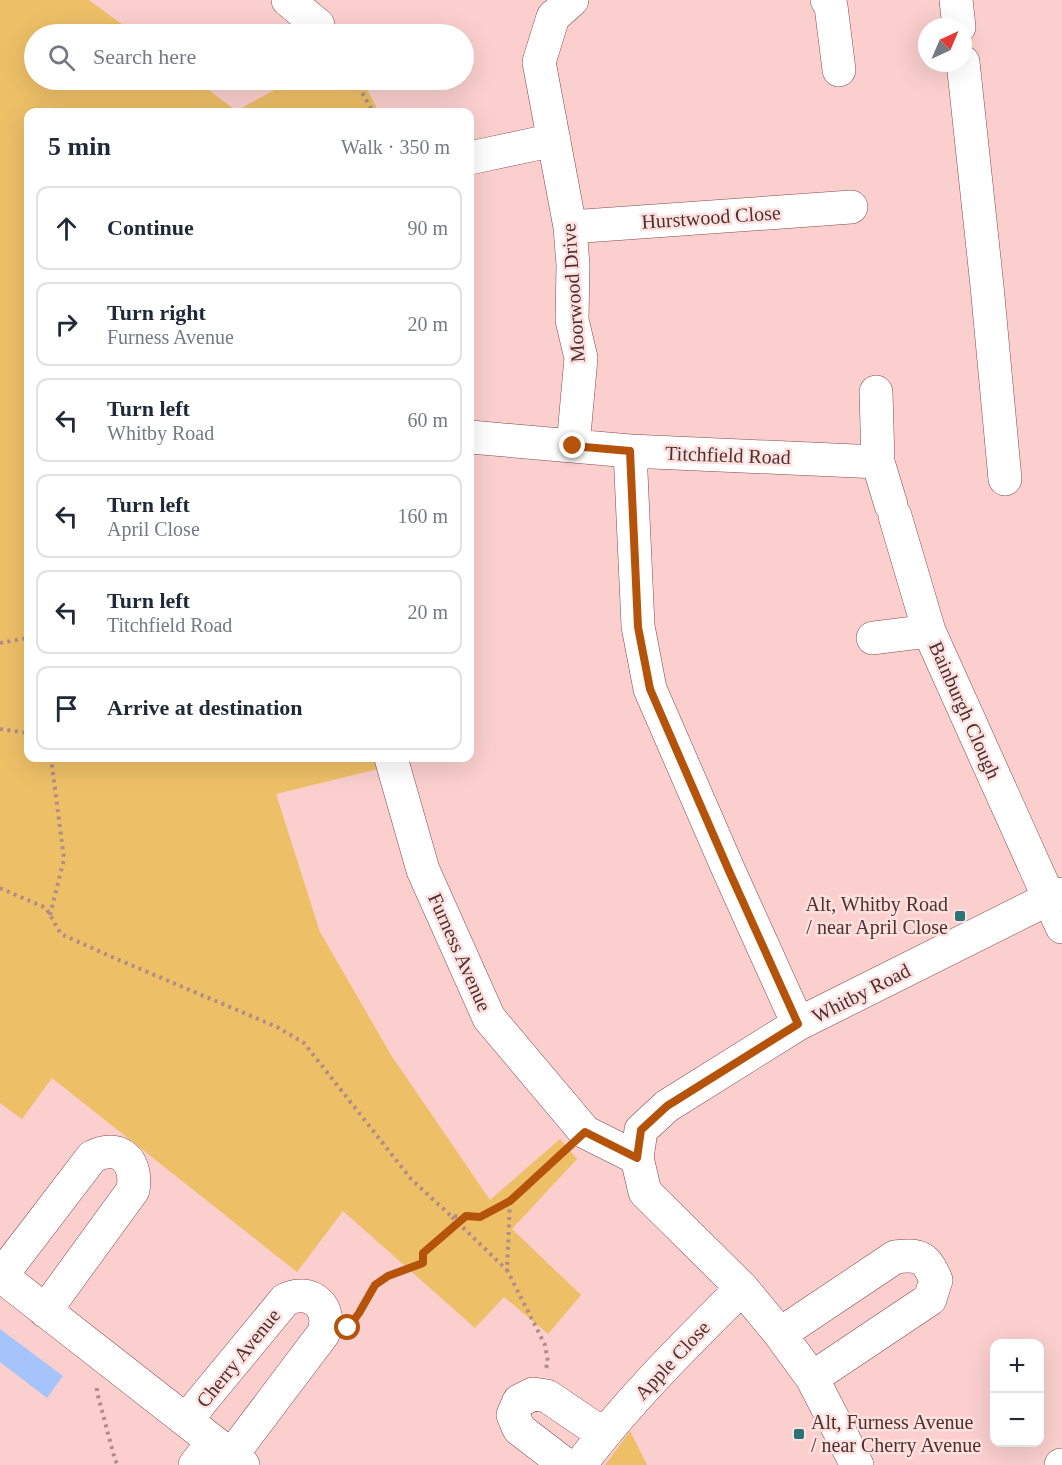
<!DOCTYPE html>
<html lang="en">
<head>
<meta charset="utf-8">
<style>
  body { margin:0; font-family:Georgia,serif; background:#f6f6f7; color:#1f2937 }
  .controls { position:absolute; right:18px; bottom:18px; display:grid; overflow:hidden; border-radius:12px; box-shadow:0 6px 24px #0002 }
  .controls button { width:54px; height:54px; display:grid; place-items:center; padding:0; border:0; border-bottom:2px solid #e0e1e3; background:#fff; color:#1f2937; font:30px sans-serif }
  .compass { position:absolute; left:918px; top:18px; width:54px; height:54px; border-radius:50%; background:#fff; box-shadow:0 6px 24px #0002; rotate:44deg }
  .stop { position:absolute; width:18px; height:18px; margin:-14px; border:4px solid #b45309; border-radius:50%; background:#fff }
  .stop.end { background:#b45309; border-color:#fff; box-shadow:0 2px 6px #0008 }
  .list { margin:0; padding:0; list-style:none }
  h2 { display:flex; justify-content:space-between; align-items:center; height:78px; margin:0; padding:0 24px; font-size:26px }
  h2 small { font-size:20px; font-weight:400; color:#747a83 }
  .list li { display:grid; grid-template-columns:39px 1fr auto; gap:18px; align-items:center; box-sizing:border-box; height:84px; margin:0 12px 12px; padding:0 12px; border:2px solid #e0e1e3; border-radius:12px }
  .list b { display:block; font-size:22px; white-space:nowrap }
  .list p { margin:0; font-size:20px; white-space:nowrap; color:#747a83 }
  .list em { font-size:20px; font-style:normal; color:#747a83 }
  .icon { flex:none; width:33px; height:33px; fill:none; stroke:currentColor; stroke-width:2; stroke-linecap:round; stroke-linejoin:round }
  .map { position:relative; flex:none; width:1062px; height:1465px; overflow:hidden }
  .search { position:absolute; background:#fff; box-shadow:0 6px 24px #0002; left:24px; top:24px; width:450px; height:66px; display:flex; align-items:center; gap:15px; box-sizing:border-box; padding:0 21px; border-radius:33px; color:#747a83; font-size:22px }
  .panel { position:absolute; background:#fff; box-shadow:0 6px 24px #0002; left:24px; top:108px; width:450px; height:654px; border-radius:12px }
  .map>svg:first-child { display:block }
  .green { fill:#edbf67 }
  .building { fill:#a4c4fb }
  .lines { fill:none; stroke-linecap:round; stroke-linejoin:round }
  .minor-casing { stroke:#844948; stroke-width:34 }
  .path { stroke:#b08c8a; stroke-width:4; stroke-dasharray:3 4.5; stroke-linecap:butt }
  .minor { stroke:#fff; stroke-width:33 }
  .route { stroke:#b45309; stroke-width:8 }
  .poi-dot { fill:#2a7479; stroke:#fee1df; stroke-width:2 }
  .labels { text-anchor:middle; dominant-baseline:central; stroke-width:5; stroke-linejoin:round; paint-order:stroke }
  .street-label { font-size:20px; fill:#4c3130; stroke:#fee1df }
  .poi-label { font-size:20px; fill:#4c3130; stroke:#fee1df; text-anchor:end }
</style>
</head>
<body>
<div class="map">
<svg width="1062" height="1465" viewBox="0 0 1062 1465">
  <rect width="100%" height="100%" fill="#facfcd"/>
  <path class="green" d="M 0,0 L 89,0 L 135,34 L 34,34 L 34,80 L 195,80 L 238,112 L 28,112 L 28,758 L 377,758 L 378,769 L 276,794 L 320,932 L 391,1055 L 490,1200 L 560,1139 L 577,1159 L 512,1229 L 581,1295 L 548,1334 L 504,1297 L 475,1328 L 343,1211 L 297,1272 L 52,1078 L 22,1119 L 0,1103 Z
    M 293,80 L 362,80 L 379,112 L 240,112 L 243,107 Z
    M 630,1431 L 647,1465 L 605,1465 Z"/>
  <path class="building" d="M 0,1329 L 63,1376 L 47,1398 L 0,1362 Z"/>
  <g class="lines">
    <defs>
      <path id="minor" d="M 288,0 L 318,25
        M 572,0 L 553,17 L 539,62 L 570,227 L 573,265 L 572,320 L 581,358 L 573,446
        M 827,0 L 831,6 L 839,70
        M 956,0 L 959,27
        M 963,62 L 987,286 L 1005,479
        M 470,158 L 554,140
        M 570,227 L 851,207
        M 876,392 L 878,462 L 891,505
        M 470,437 L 630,451 L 878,462
        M 630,451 L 638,626 L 650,689 L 729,871 L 798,1024
        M 895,516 L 929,631 L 1062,927
        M 873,638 L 929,631
        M 391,758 L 423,870 L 489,1018 L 585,1132 L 637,1158
        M 0,1275 L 243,1465
        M 1,1276 L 92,1157 C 119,1143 138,1160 133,1190 L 45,1311
        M 780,1334 L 895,1257 C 920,1254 926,1257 936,1280 L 930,1299 L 812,1378
        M 187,1421 L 200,1403 L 285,1300 C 310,1287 334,1307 323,1334 L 231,1456
        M 195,1465 L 213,1442
        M 566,1465 L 519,1429 L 513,1415 L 519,1401 L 533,1394 L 547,1396 L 603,1434
        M 580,1465 C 628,1401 685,1345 742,1288
        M 857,1465 L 812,1378 L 780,1334 L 742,1288 L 645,1192 L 637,1158 L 641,1130 L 667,1106 L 798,1024 L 1050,898 L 1062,894
        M 1061,1465 L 1062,1465"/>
    </defs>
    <use href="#minor" class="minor-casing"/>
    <path class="path" d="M 355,80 L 373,112
      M 0,643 L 28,638
      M 0,729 L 28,733
      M 0,888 L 46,908 L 61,934 L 112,957 L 277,1027 L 304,1043 L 411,1179 L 451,1216 L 480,1217 L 510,1201 L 566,1150
      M 50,915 L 64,859 L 51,758
      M 510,1202 L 507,1270 L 545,1345 L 548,1362 L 546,1368
      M 452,1217 L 507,1270
      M 355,1318 L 376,1285 L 388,1276 L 423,1263 L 423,1253 L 465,1217
      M 97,1388 L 97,1392 L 115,1460 L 118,1465"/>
    <use href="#minor" class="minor"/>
  </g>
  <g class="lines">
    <path class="route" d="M 348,1328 L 359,1313 L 375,1285 L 388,1276 L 423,1263 L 423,1253 L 466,1216 L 480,1217 L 510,1201 L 585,1132 L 637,1158 L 641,1130 L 667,1106 L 798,1024 L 729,871 L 650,689 L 638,627 L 630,451 L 573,446"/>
  </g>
  <g class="poi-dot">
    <rect x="954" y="910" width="12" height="12" rx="3"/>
    <rect x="793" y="1428" width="12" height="12" rx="3"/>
  </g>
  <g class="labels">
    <g class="street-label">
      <text transform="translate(711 217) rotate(-4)">Hurstwood Close</text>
      <text transform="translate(573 293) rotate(-94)">Moorwood Drive</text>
      <text transform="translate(728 455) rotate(2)">Titchfield Road</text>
      <text transform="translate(965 710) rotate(66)">Bainburgh Clough</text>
      <text transform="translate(460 952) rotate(66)">Furness Avenue</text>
      <text transform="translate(861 993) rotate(-27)">Whitby Road</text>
      <text transform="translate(238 1358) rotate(-51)">Cherry Avenue</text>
      <text transform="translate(672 1360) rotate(-47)">Apple Close</text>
    </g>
    <g class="poi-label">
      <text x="948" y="904">Alt, Whitby Road<tspan x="948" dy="23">/ near April Close</tspan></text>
      <text x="811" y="1422" text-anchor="start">Alt, Furness Avenue<tspan x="811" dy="23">/ near Cherry Avenue</tspan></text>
    </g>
  </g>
</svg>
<div class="controls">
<button>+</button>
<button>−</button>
</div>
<svg class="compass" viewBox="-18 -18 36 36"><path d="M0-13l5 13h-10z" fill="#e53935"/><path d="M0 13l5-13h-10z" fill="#747a83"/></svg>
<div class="stop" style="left:348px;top:1328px"></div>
<div class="stop end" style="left:573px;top:446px"></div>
<div class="search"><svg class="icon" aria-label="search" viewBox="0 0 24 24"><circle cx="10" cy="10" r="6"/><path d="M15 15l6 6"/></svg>Search here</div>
<section class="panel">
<h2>5 min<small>Walk · 350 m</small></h2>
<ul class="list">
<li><svg class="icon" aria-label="ahead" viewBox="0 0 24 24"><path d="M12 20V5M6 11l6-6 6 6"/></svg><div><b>Continue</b></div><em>90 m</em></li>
<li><svg class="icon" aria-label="right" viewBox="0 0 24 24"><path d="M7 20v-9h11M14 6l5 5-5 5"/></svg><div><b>Turn right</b><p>Furness Avenue</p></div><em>20 m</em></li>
<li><svg class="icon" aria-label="left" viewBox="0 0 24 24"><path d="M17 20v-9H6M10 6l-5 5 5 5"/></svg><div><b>Turn left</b><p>Whitby Road</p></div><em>60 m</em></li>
<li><svg class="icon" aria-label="left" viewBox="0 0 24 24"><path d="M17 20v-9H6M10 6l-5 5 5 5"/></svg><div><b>Turn left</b><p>April Close</p></div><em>160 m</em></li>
<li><svg class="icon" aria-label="left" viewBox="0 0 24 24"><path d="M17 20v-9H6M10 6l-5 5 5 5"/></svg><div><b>Turn left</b><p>Titchfield Road</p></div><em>20 m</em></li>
<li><svg class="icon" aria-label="arrive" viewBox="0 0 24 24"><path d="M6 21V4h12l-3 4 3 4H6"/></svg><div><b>Arrive at destination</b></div></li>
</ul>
</section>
</div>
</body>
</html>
